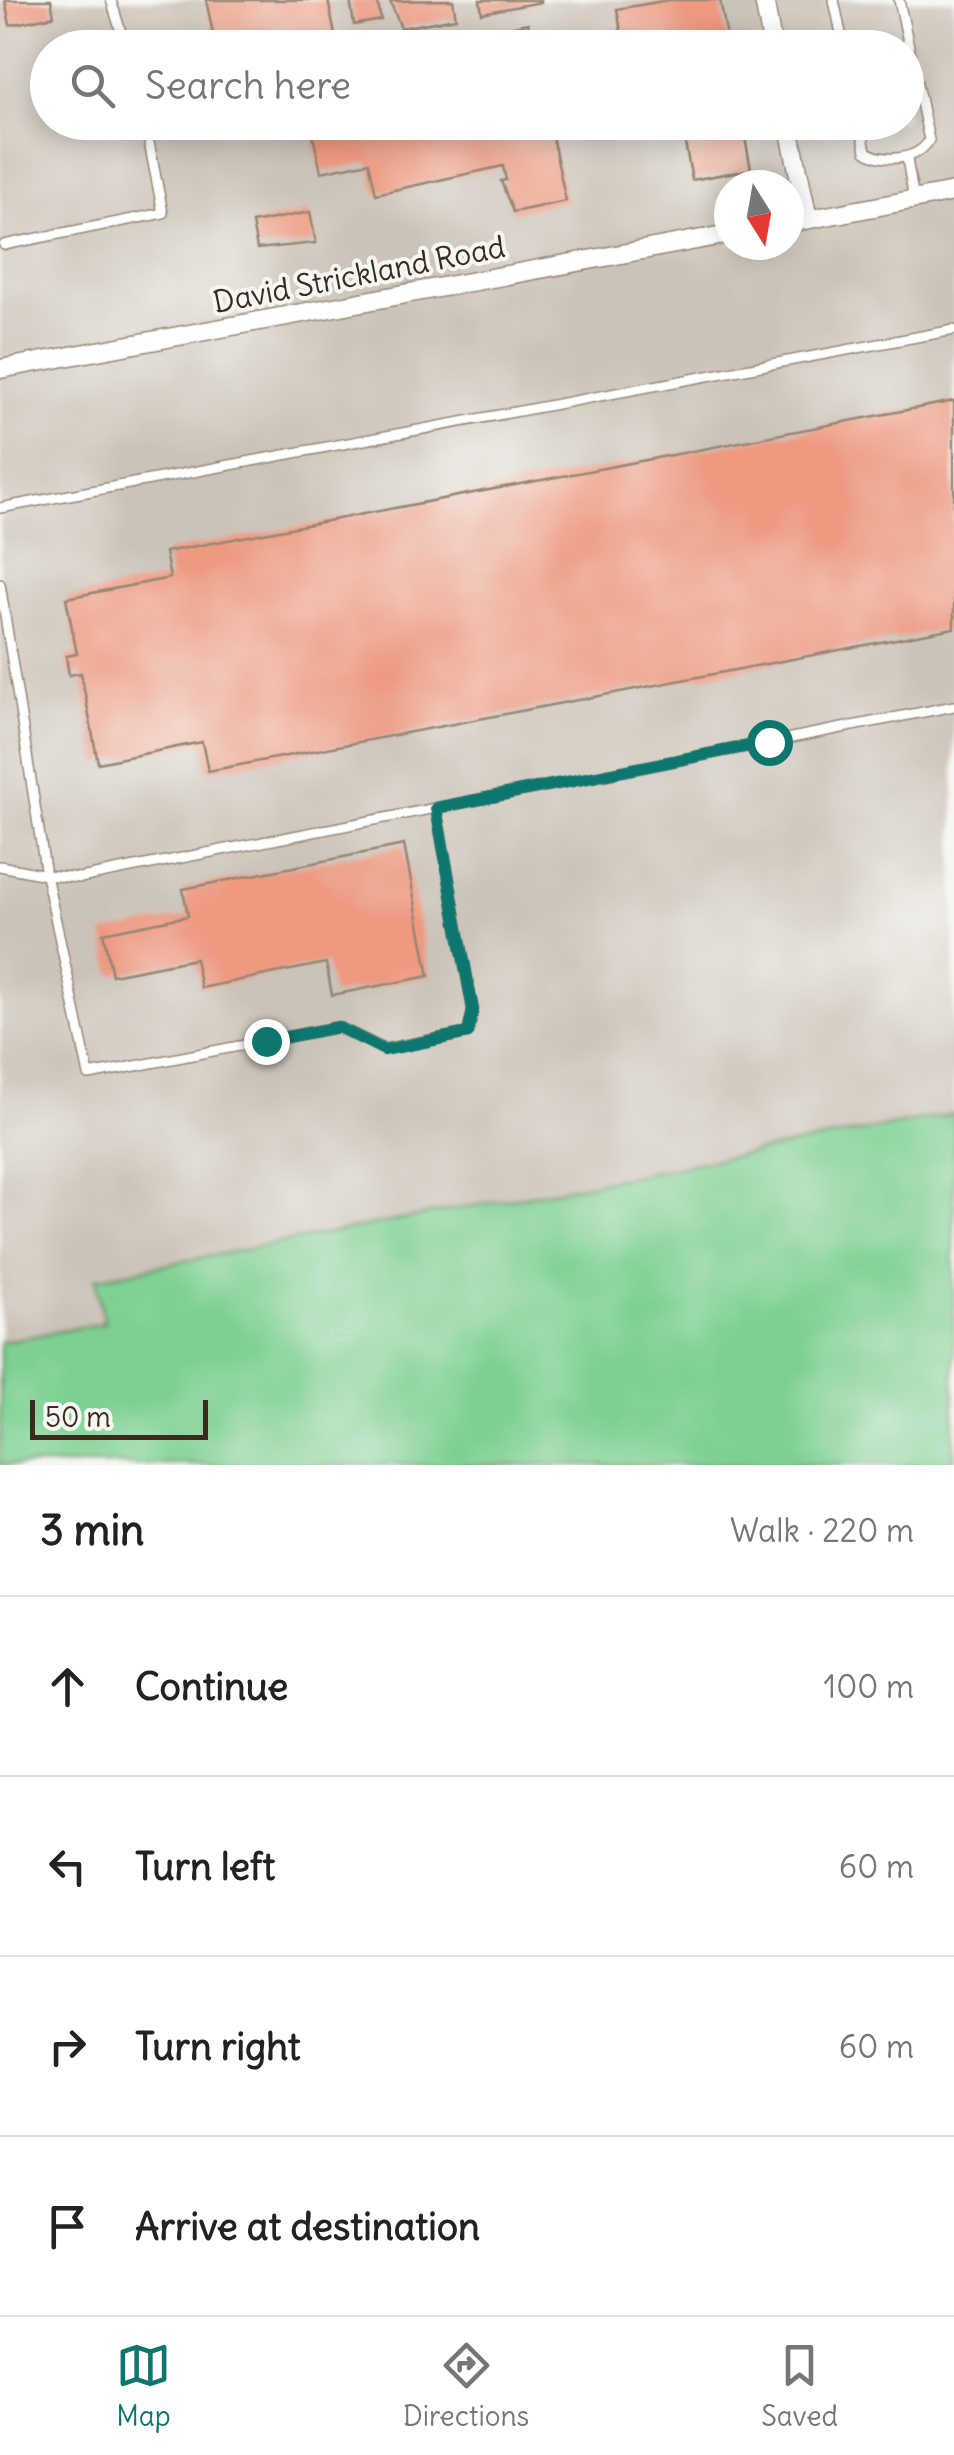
<!DOCTYPE html>
<html lang="en">
<head>
<meta charset="utf-8">
<style>
  body { margin:0; font-family:Delius,sans-serif; background:#f6f6f6; color:#222 }
  .compass { position:absolute; left:714px; top:170px; width:90px; height:90px; border-radius:50%; background:#fff; box-shadow:0 5px 25px #0003; rotate:169deg }
  .scale { position:absolute; left:30px; bottom:25px; width:178px; box-sizing:border-box; padding-left:10px; border:5px solid #3b2a1e; border-top:0; font-size:28px; line-height:35px; white-space:nowrap; color:#3b2a1e; -webkit-text-stroke:8px #f6f6f2; paint-order:stroke }
  .stop { position:absolute; width:30px; height:30px; margin:-22px; border:8px solid #0f766e; border-radius:50%; background:#fff }
  .stop.end { background:#0f766e; border-color:#fff; box-shadow:0 2px 10px #0008 }
  .list { margin:0; padding:0; list-style:none }
  h2 { display:flex; justify-content:space-between; align-items:center; height:130px; margin:0; padding:0 40px; font-size:42px }
  h2 small { font-size:32px; font-weight:400; color:#767676 }
  .list li { display:grid; grid-template-columns:65px 1fr auto; gap:30px; align-items:center; box-sizing:border-box; height:180px; padding:0 40px; border-top:2px solid #e0e0e0 }
  .list b { display:block; font-size:38px; white-space:nowrap }
  .list em { font-size:32px; font-style:normal; color:#767676 }
  .icon { flex:none; width:55px; height:55px; fill:none; stroke:currentColor; stroke-width:2; stroke-linecap:round; stroke-linejoin:round }
  .map { position:relative; flex:none; width:954px; height:1465px; overflow:hidden }
  .search { position:absolute; background:#fff; box-shadow:0 5px 25px #0003; left:30px; right:30px; top:30px; height:110px; display:flex; align-items:center; gap:25px; box-sizing:border-box; padding:0 35px; border-radius:55px; color:#767676; font-size:38px }
  .sheet { height:850px; background:#fff }
  nav { display:flex; justify-content:space-around; align-items:center; box-sizing:border-box; height:140px; border-top:2px solid #e0e0e0; background:#fff; font-size:28px; color:#767676 }
  nav a { display:grid; justify-items:center; gap:5px }
  nav .on { color:#0f766e }
  .map>svg:first-child { display:block }
  .industrial { fill:#cbc2b8; fill-rule:evenodd }
  .green { fill:#7dd092; stroke:#5c7d58; stroke-width:2.5 }
  .building { fill:#ee9980 }
  .lines { fill:none; stroke-linecap:round; stroke-linejoin:round }
  .service-casing { stroke:#968674; stroke-width:12 }
  .minor-casing { stroke:#968674; stroke-width:21 }
  .service { stroke:#fff; stroke-width:9 }
  .minor { stroke:#fff; stroke-width:18 }
  .route { stroke:#0f766e; stroke-width:12 }
  .labels { text-anchor:middle; dominant-baseline:central; stroke-width:8; stroke-linejoin:round; paint-order:stroke }
  .street-label { font-size:30px; fill:#3b2a1e; stroke:#f6f6f2 }
</style>
</head>
<body>
<div class="map">
<svg width="954" height="1465" viewBox="0 0 954 1465">
  <rect width="100%" height="100%" fill="#f6f6f2"/>
  <filter id="ink" filterUnits="userSpaceOnUse"><feTurbulence type="fractalNoise" baseFrequency=".01" numOctaves="2"/><feDisplacementMap in="SourceGraphic" scale="20" xChannelSelector="R" yChannelSelector="G"/><feConvolveMatrix kernelMatrix="1 2 1 2 8 2 1 2 1" color-interpolation-filters="sRGB"/></filter>
  <filter id="wash" filterUnits="userSpaceOnUse"><feTurbulence type="fractalNoise" baseFrequency=".0048" numOctaves="4" result="noise"/><feDisplacementMap in="SourceGraphic" scale="40" xChannelSelector="R" yChannelSelector="G"/><feGaussianBlur stdDeviation="2.25" result="paint"/><feColorMatrix in="noise" values="0 0 0 0 0 0 0 0 0 0 0 0 0 0 0 0 0 1.4 0 .05"/><feComposite in="paint" operator="in"/></filter>
  <g filter="url(#wash)">
    <rect width="100%" height="100%" fill="#f0e3c9"/>
    <path class="industrial" d="M 0,0 L 954,0 L 954,1114 L 97,1278 L 105,1323 L 0,1343 ZM 48,48 L 906,48 L 906,122 L 48,122 ZM 729,185 L 789,185 L 789,245 L 729,245 Z"/>
    <path class="green" d="M 954,1114 L 954,1465 L 0,1465 L 0,1342 L 104,1323 L 96,1278 Z"/>
    <g id="blocks">
      <path class="building" d="M 5,0 L 51,0 L 54,16 L 10,25 Z
        M 206,0 L 328,0 L 337,45 L 216,48 Z
        M 350,0 L 377,0 L 381,20 L 354,25 Z
        M 453,0 L 456,18 L 401,28 L 390,1 Z
        M 480,0 L 541,0 L 541,2 L 482,13 Z
        M 669,0 L 720,0 L 729,48 L 624,48 L 617,9 Z
        M 528,23 L 533,48 L 423,48 L 423,46 Z
        M 310,122 L 549,122 L 566,201 L 513,212 L 501,181 L 506,180 L 503,166 L 376,194 L 369,162 L 321,172 Z
        M 681,122 L 742,122 L 751,169 L 692,180 Z
        M 310,212 L 316,243 L 257,249 L 252,223 Z
        M 954,401 L 954,628 L 208,771 L 202,742 L 98,763 L 81,673 L 69,675 L 66,656 L 77,654 L 66,598 L 170,578 L 165,552 Z
        M 404,845 L 429,976 L 332,995 L 326,963 L 201,988 L 195,959 L 112,975 L 103,933 L 188,916 L 183,889 Z"/>
    </g>
  </g>
  <g filter="url(#ink)">
    <use href="#blocks" fill-opacity="0" stroke="#968674" stroke-width="2.5"/>
    <g class="lines">
      <defs>
        <path id="service" d="M 111,0 L 126,48
          M 834,0 L 844,48
          M 860,122 L 866,151 C 883,164 920,159 929,140 L 899,0
          M 907,159 L 914,200
          M 4,245 L 163,213 L 145,122
          M 0,508 L 954,330
          M 0,584 L 46,875 L 80,878 L 954,706
          M 0,866 L 46,875 L 89,1075 L 338,1027 L 384,1049 L 468,1033 L 473,1010 L 436,808"/>
        <path id="minor" d="M 764,0 L 773,48
          M 788,122 L 808,219
          M 789,223 L 954,192
          M 0,369 L 729,234"/>
      </defs>
      <use href="#service" class="service-casing"/>
      <use href="#minor" class="minor-casing"/>
      <use href="#service" class="service"/>
      <use href="#minor" class="minor"/>
    </g>
  </g>
  <g class="lines" filter="url(#ink)">
    <path class="route" d="M 266,1041 L 338,1027 L 384,1050 L 468,1033 L 473,1010 L 436,808 L 769,742"/>
  </g>
  <g class="labels">
    <g class="street-label">
      <text transform="translate(359 274) rotate(-11)">David Strickland Road</text>
    </g>
  </g>
</svg>
<svg class="compass" viewBox="-18 -18 36 36"><path d="M0-13l5 13h-10z" fill="#e53935"/><path d="M0 13l5-13h-10z" fill="#767676"/></svg>
<div class="scale">50 m</div>
<div class="stop" style="left:769px;top:742px"></div>
<div class="stop end" style="left:266px;top:1041px"></div>
<div class="search"><svg class="icon" aria-label="search" viewBox="0 0 24 24"><circle cx="10" cy="10" r="6"/><path d="M15 15l6 6"/></svg>Search here</div>
</div>
<section class="sheet">
<h2>3 min<small>Walk · 220 m</small></h2>
<ul class="list">
<li><svg class="icon" aria-label="ahead" viewBox="0 0 24 24"><path d="M12 20V5M6 11l6-6 6 6"/></svg><div><b>Continue</b></div><em>100 m</em></li>
<li><svg class="icon" aria-label="left" viewBox="0 0 24 24"><path d="M17 20v-9H6M10 6l-5 5 5 5"/></svg><div><b>Turn left</b></div><em>60 m</em></li>
<li><svg class="icon" aria-label="right" viewBox="0 0 24 24"><path d="M7 20v-9h11M14 6l5 5-5 5"/></svg><div><b>Turn right</b></div><em>60 m</em></li>
<li><svg class="icon" aria-label="arrive" viewBox="0 0 24 24"><path d="M6 21V4h12l-3 4 3 4H6"/></svg><div><b>Arrive at destination</b></div></li>
</ul>
</section>
<nav>
<a class="on"><svg class="icon" aria-label="map" viewBox="0 0 24 24"><path d="M3 6l6-2 6 2 6-2v14l-6 2-6-2-6 2zM9 4v14M15 6v14"/></svg>Map</a>
<a><svg class="icon" aria-label="directions" viewBox="0 0 24 24"><path d="M12 3l9 9-9 9-9-9zM9 14v-3h6M13 9l2 2-2 2"/></svg>Directions</a>
<a><svg class="icon" aria-label="saved" viewBox="0 0 24 24"><path d="M7 4h10v16l-5-4-5 4z"/></svg>Saved</a>
</nav>
</body>
</html>
